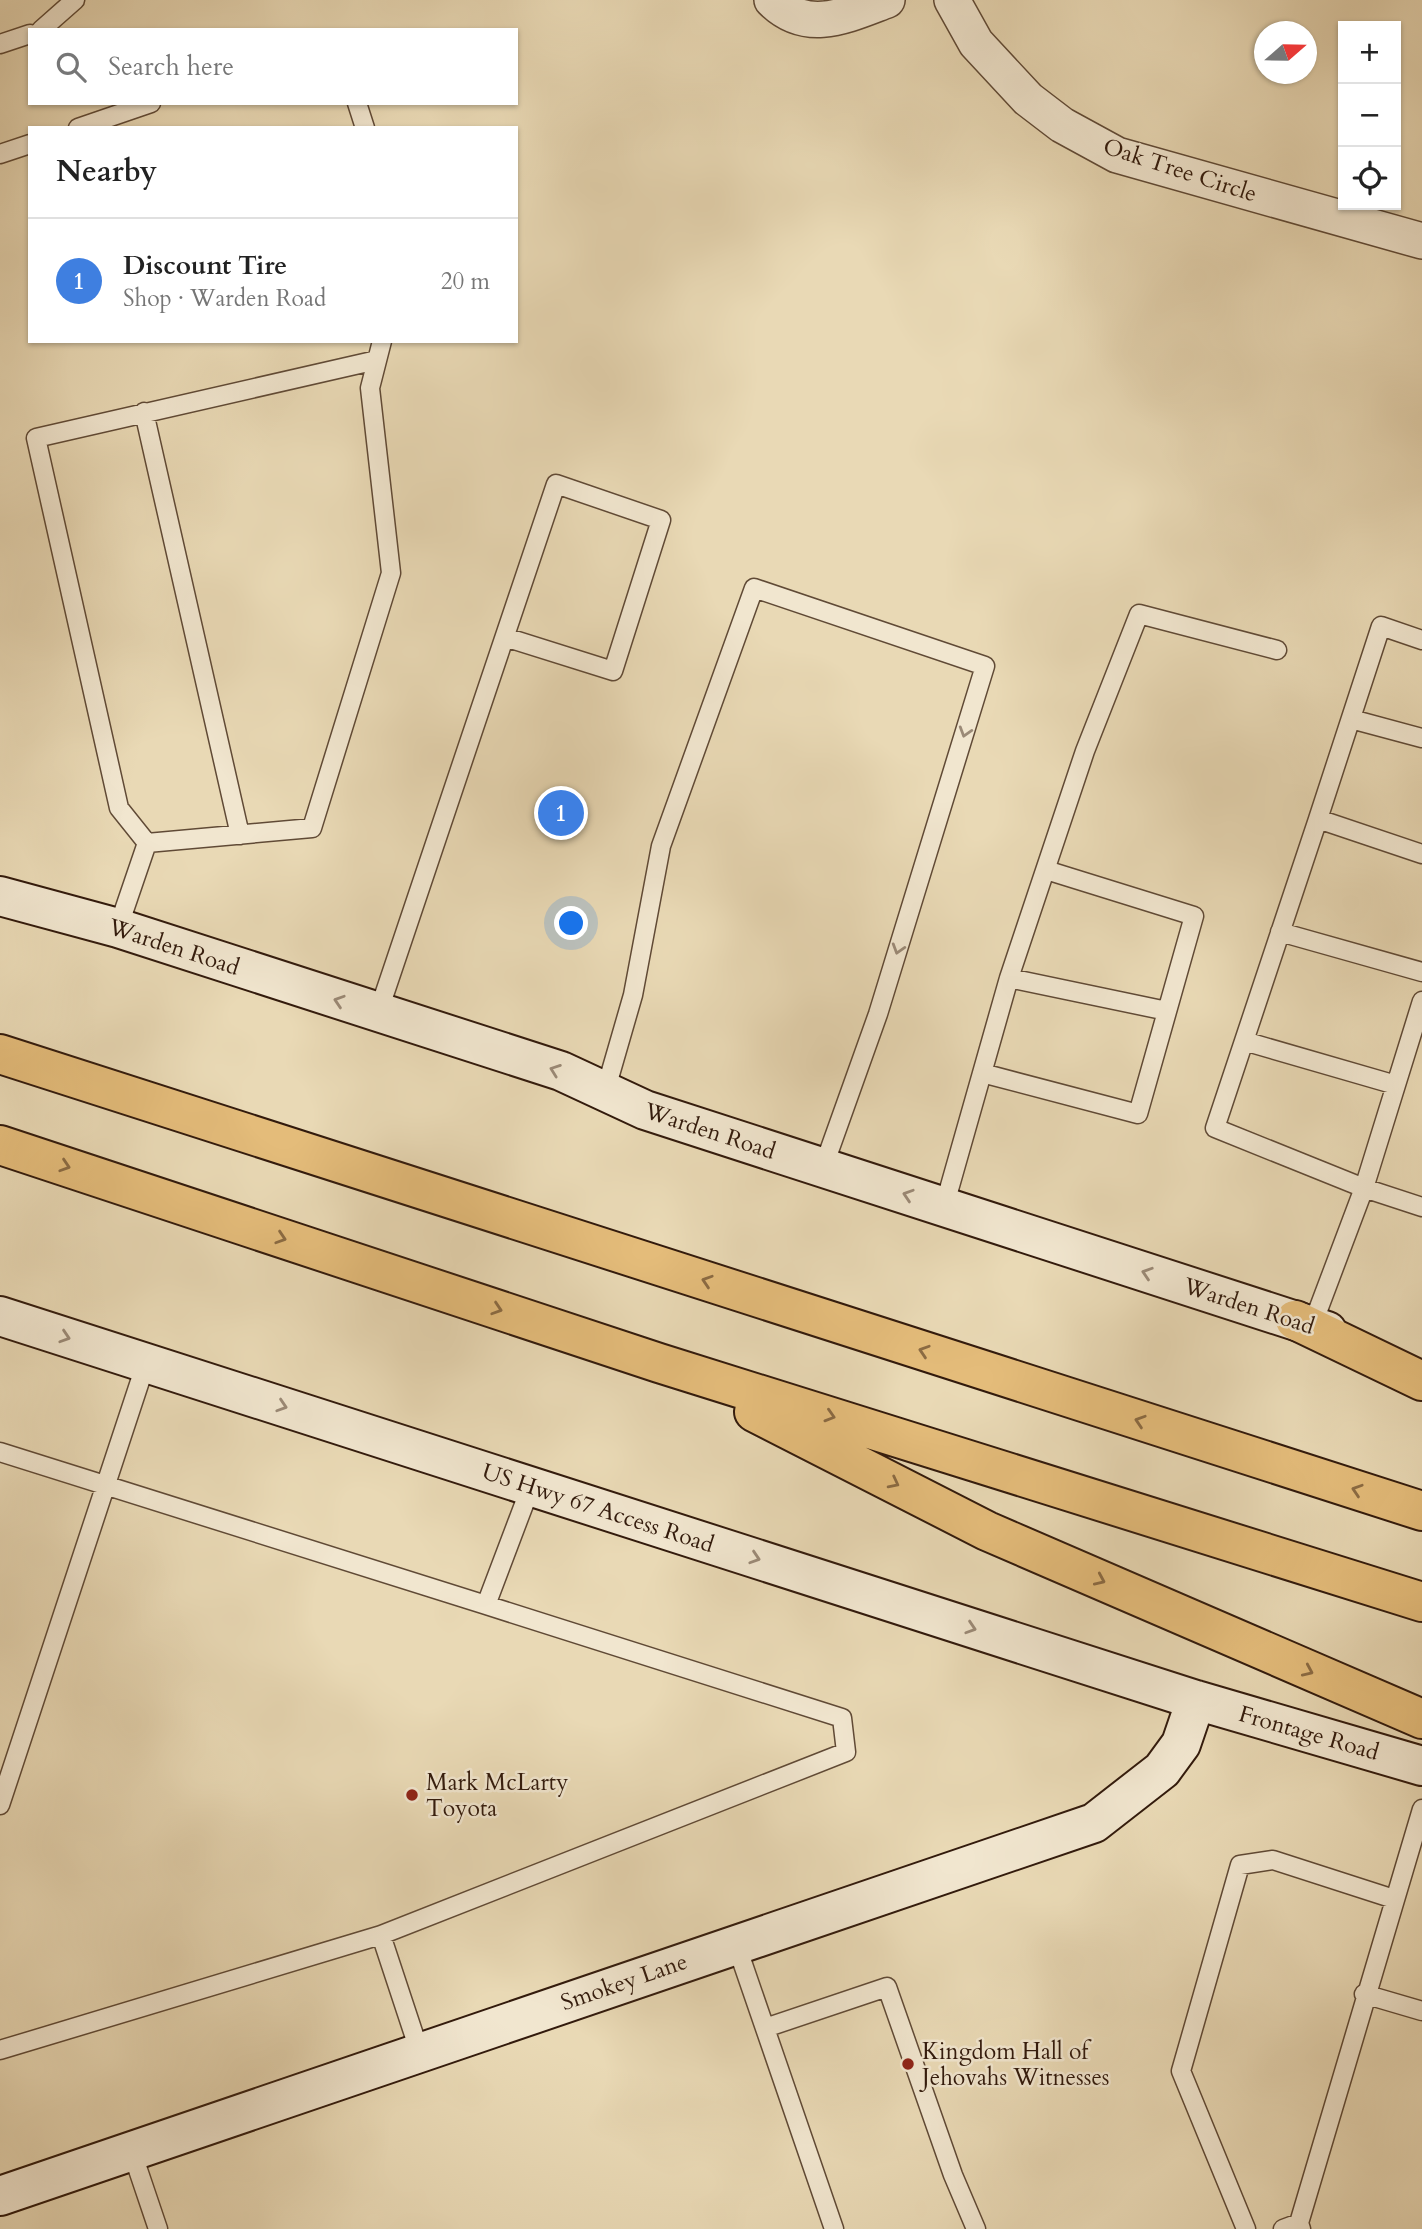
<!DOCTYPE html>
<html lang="en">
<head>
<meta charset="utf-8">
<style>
  body { margin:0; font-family:Cardo,serif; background:#f6f6f6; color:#222 }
  .controls { position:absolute; right:21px; top:21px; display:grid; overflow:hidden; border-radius:0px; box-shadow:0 2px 5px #0004 }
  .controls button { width:63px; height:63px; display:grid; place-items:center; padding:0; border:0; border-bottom:2px solid #e0e0e0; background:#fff; color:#222; font:35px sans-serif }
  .compass { position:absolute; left:1254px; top:21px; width:63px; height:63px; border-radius:50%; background:#fff; box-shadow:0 2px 5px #0004; rotate:70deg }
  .you { position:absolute; left:572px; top:924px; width:24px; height:24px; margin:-18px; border:5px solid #fff; border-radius:50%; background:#1a73e8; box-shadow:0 0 0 10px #1a73e833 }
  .badge { display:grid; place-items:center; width:46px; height:46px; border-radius:50%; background:#111827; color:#fff; font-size:23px; font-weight:700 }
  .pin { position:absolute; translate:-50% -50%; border:4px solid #fff; box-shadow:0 2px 7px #0006 }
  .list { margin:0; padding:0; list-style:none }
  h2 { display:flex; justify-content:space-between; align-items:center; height:91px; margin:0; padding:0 28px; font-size:30px }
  h2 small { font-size:23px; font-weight:400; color:#767676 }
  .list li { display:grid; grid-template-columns:46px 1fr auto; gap:21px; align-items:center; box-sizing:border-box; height:126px; padding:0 28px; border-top:2px solid #e0e0e0 }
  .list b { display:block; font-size:26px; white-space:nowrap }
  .list p { margin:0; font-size:23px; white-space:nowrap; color:#767676 }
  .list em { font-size:23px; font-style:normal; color:#767676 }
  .icon { flex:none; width:38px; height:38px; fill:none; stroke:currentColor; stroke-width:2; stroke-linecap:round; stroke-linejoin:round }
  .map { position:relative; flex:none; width:1422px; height:2229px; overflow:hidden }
  .search { position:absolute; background:#fff; box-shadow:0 2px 5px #0004; left:28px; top:28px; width:490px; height:77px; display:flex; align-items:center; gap:18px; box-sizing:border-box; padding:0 24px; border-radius:0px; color:#767676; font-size:26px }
  .panel { position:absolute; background:#fff; box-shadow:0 2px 5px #0004; left:28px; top:126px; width:490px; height:217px; border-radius:0px }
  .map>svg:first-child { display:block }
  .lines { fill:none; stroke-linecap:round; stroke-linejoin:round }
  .lane-casing { stroke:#604a36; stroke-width:21 }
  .street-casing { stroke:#604a36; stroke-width:38 }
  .secondary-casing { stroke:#321a0c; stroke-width:42 }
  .highway-casing { stroke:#321a0c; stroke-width:42 }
  .lane { stroke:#f1e6cf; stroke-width:18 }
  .street { stroke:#f1e6cf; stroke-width:35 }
  .secondary { stroke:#f1e6cf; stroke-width:38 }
  .highway { stroke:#e4bc7a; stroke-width:38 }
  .oneway { stroke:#9b8a77 }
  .oneway2 { stroke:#8b6b43 }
  .poi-dot { fill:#8f2418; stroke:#f1e6cf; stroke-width:2.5 }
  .labels { text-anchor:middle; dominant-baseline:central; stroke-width:5; stroke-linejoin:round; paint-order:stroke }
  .street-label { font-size:23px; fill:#321a0c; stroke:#f1e6cf }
  .poi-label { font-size:23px; fill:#321a0c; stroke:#f1e6cf; text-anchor:start }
</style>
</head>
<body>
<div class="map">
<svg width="1422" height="2229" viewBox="0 0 1422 2229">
  <rect width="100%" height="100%" fill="#e9d9b5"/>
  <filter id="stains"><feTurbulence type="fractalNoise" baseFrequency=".00286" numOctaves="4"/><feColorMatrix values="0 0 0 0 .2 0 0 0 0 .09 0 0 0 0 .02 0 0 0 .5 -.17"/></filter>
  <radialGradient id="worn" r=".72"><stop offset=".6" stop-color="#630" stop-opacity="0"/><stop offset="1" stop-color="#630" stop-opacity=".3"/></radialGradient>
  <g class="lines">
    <defs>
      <path id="lane" d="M 41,30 L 75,0
        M 0,44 L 30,34
        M 357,103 L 365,128
        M 78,128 L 151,103
        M 0,154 L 30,144
        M 144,412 L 240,835
        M 1351,719 L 1422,738
        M 1318,819 L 1381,626 L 1422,640
        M 147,843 L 119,808 L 36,438 L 377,360
        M 1422,854 L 1318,819 L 1215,1128 L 1364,1188 L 1422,1207
        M 118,928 L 147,843 L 312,828 L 391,573 L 370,388 L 382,341
        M 1280,932 L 1422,972
        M 1009,978 L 1167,1011
        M 378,1013 L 556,484 L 661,520 L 613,671 L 505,637
        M 1244,1041 L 1396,1085
        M 982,1073 L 1138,1114 L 1194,916 L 1046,870
        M 605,1092 L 633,995 L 661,846 L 754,588 L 985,666 L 878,1014 L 823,1168
        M 944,1207 L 1009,978 L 1085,751 L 1139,614 L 1277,650
        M 1312,1326 L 1364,1188 L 1422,1001
        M 0,1452 L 486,1605
        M 0,1805 L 146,1363
        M 381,1935 L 420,2053
        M 736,1944 L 834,2229
        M 1364,1994 L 1422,2011
        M 765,2028 L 887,1987 L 953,2175 L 976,2229
        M 0,2050 L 381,1935 L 846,1752 L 842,1718 L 486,1605 L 531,1486
        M 132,2152 L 158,2229
        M 1246,2229 L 1181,2071 L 1240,1865 L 1273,1860 L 1394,1899
        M 1283,2229 L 1299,2223
        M 1301,2229 L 1299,2223 L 1422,1809"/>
      <path id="street" d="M 772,0 C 807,35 847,15 887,0
        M 952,0 L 976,43 L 1028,99 L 1062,125 L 1117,155 L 1422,241"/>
      <path id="secondary" d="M 0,896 L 118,928 L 561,1071 L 645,1110 L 1327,1331
        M 0,1316 L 1196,1700 L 1422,1766
        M 0,2196 L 1094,1823 L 1162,1770 L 1181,1744 L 1196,1700"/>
      <path id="highway" d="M 0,1054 L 1422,1511
        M 0,1145 L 659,1363 L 1422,1602
        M 1295,1320 L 1422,1381
        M 754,1412 L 987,1531 L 1422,1719"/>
    </defs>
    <use href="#lane" class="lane-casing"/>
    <use href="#street" class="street-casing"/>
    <use href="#secondary" class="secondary-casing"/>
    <use href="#highway" class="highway-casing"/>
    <use href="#lane" class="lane"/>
    <use href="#street" class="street"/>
    <use href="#secondary" class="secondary"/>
    <use href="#highway" class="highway"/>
  </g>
  <defs><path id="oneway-chevron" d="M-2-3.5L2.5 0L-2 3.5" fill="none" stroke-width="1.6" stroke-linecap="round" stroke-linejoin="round" transform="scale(1.75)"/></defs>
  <g class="oneway">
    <use href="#oneway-chevron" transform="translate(965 732) rotate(107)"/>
    <use href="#oneway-chevron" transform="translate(898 949) rotate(107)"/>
    <use href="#oneway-chevron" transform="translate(339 1001) rotate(-162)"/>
    <use href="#oneway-chevron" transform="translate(555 1070) rotate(-160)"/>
    <use href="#oneway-chevron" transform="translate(908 1195) rotate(-162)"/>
    <use href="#oneway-chevron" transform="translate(1147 1273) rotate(-162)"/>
    <use href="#oneway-chevron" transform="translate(65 1337) rotate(18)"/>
    <use href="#oneway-chevron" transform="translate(282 1406) rotate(18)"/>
    <use href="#oneway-chevron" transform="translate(755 1558) rotate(18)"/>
    <use href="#oneway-chevron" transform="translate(971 1628) rotate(18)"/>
  </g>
  <g class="oneway2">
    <use href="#oneway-chevron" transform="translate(65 1166) rotate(18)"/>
    <use href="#oneway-chevron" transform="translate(281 1238) rotate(18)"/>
    <use href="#oneway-chevron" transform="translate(707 1281) rotate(-162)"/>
    <use href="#oneway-chevron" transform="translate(497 1309) rotate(18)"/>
    <use href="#oneway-chevron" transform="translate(924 1351) rotate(-162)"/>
    <use href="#oneway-chevron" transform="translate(830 1416) rotate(17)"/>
    <use href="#oneway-chevron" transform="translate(1140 1421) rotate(-162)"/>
    <use href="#oneway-chevron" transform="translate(894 1483) rotate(27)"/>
    <use href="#oneway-chevron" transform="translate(1357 1490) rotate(-162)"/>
    <use href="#oneway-chevron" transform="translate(1100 1580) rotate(24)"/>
    <use href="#oneway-chevron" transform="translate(1308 1671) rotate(24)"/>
  </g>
  <g class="poi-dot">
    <circle cx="412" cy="1795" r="7"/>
    <circle cx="908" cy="2064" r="7"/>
  </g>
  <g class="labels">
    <g class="street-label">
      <text transform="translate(1180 170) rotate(18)">Oak Tree Circle</text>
      <text transform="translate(174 947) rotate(18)">Warden Road</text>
      <text transform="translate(710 1131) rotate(18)">Warden Road</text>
      <text transform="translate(1249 1306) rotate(18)">Warden Road</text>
      <text transform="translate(598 1508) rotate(18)">US Hwy 67 Access Road</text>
      <text transform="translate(1309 1733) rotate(16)">Frontage Road</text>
      <text transform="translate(624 1982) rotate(-19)">Smokey Lane</text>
    </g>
    <g class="poi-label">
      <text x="426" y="1782">Mark McLarty<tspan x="426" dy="26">Toyota</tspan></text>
      <text x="922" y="2051">Kingdom Hall of<tspan x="922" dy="26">Jehovahs Witnesses</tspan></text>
    </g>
  </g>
  <rect width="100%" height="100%" filter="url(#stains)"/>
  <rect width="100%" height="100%" fill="url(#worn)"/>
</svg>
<div class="controls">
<button>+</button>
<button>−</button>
<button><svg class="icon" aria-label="locate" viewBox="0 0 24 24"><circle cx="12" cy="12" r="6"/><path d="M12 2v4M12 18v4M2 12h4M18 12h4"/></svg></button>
</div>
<svg class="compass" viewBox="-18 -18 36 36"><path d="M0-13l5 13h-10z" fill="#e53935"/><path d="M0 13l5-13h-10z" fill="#767676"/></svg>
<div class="you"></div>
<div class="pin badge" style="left:561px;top:813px;background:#3f7fe0">1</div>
<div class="search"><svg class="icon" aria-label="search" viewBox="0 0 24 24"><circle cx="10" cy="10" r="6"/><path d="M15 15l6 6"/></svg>Search here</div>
<section class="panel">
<h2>Nearby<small></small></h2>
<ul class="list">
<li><span class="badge" style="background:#3f7fe0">1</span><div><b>Discount Tire</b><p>Shop · Warden Road</p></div><em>20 m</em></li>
</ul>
</section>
</div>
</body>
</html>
